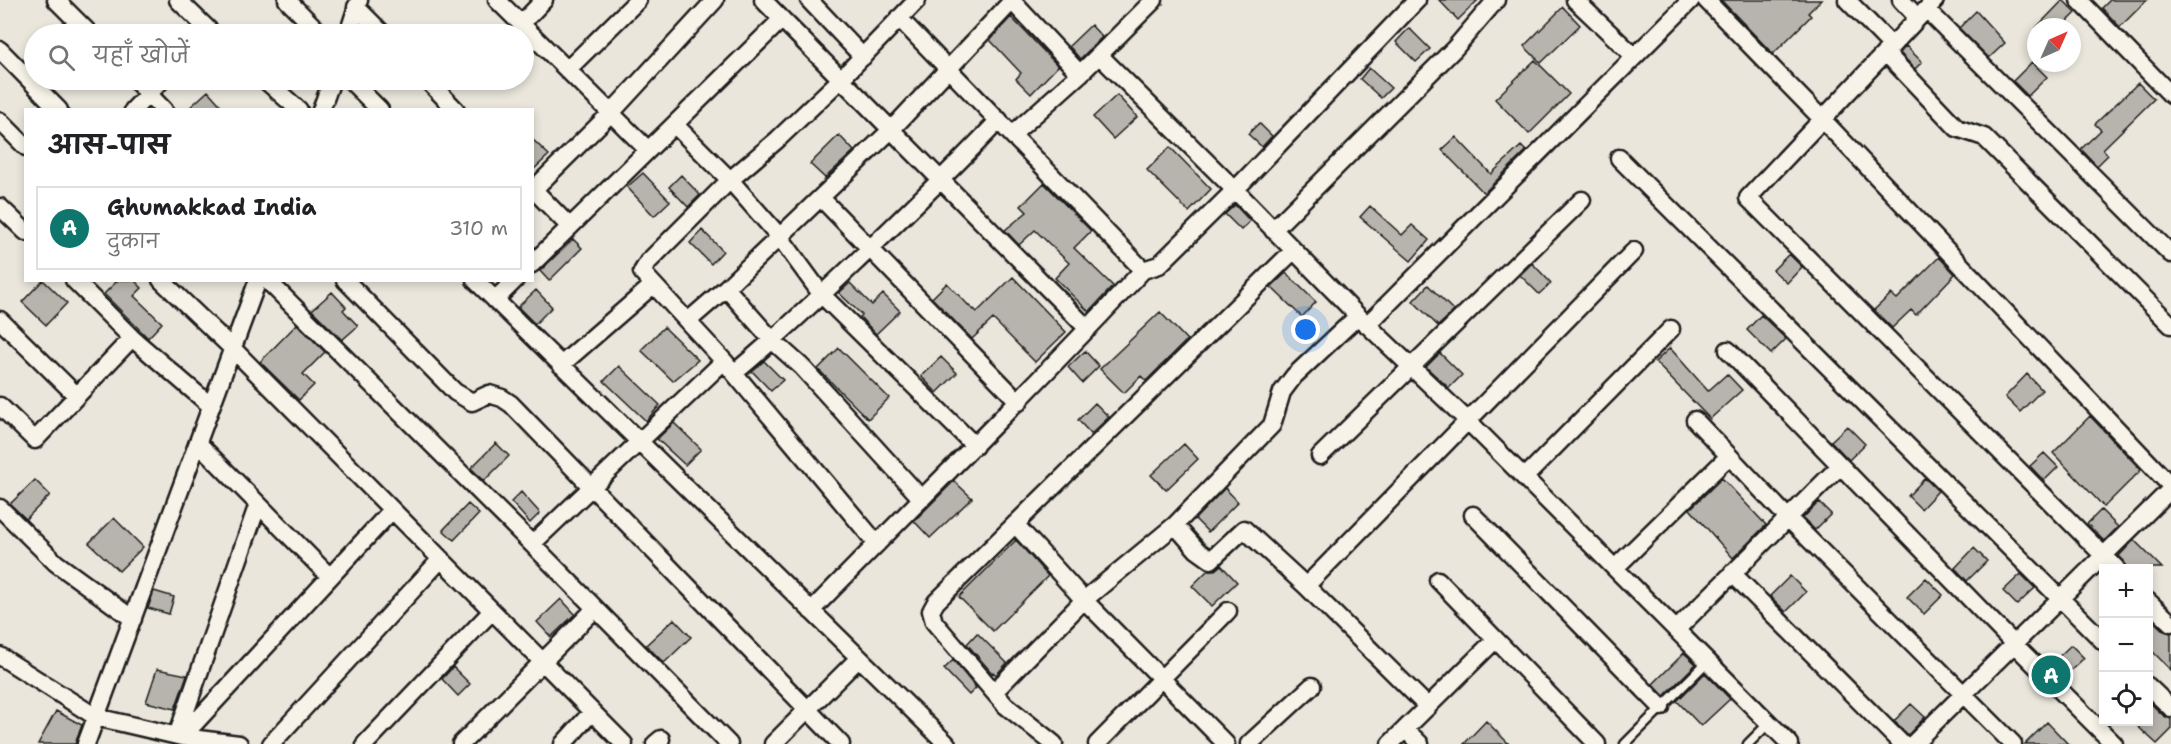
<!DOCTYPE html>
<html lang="hi">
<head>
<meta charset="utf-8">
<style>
  body { margin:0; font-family:"Shantell Sans","Playpen Sans Deva",sans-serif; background:#f6f6f6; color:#202124 }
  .controls { position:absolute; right:18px; bottom:18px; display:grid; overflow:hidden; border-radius:0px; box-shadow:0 3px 9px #0003 }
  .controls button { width:54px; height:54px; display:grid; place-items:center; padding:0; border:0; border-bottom:2px solid #e0e0e0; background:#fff; color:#202124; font:30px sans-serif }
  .compass { position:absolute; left:2027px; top:18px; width:54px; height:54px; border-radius:50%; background:#fff; box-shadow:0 3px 9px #0003; rotate:45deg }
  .you { position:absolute; left:1306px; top:330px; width:21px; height:21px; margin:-15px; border:4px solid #fff; border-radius:50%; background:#1a73e8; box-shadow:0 0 0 9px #1a73e833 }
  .badge { display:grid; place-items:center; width:39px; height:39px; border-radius:50%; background:#0f766e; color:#fff; font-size:20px; font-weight:700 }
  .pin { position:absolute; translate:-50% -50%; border:3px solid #fff; box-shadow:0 2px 6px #0006 }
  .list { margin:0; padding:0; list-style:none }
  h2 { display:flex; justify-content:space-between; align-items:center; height:78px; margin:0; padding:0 24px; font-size:26px }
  h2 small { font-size:20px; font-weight:400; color:#757577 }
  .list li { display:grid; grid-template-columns:39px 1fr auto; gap:18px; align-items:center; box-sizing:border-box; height:84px; margin:0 12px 12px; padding:0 12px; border:2px solid #e0e0e0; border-radius:0px }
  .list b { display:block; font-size:22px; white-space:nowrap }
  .list p { margin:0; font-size:20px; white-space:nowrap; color:#757577 }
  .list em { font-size:20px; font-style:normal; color:#757577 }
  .icon { flex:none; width:33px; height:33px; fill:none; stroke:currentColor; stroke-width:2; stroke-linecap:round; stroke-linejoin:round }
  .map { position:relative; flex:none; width:2171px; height:744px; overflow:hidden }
  .search { position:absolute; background:#fff; box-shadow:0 3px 9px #0003; left:24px; top:24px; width:510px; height:66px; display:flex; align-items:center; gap:15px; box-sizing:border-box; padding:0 21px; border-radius:33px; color:#757577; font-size:22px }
  .panel { position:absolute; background:#fff; box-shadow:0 3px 9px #0003; left:24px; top:108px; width:510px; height:174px; border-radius:0px }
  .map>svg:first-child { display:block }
  .building { fill:#b6b4ac; stroke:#1c1c1c; stroke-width:1.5 }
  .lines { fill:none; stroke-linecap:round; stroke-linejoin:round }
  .service-casing { stroke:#1c1c1c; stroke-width:13 }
  .minor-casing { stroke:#1c1c1c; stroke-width:21 }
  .service { stroke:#f7f3e8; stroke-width:8 }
  .minor { stroke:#f7f3e8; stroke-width:16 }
</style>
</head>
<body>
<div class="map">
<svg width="2171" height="744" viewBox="0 0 2171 744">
  <rect width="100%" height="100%" fill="#eae6dc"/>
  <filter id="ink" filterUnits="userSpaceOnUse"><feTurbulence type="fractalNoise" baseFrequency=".0167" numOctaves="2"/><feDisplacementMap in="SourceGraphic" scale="12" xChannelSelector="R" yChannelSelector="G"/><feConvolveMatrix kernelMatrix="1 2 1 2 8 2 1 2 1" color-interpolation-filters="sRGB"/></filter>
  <g filter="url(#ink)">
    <path class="building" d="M 1439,0 L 1478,0 L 1458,20 Z
      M 1721,0 L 1821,0 L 1808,13 L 1811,16 L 1773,54 Z
      M 2063,0 L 2076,13 L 2062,27 L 2037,27 Z
      M 2110,0 L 2147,0 L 2120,27 L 2102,8 Z
      M 1563,7 L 1580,25 L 1541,63 L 1524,46 Z
      M 1976,11 L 2005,43 L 1989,58 L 1959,28 Z
      M 1011,17 L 1058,66 L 1031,94 L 1016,79 L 1021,73 L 990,40 Z
      M 1091,25 L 1102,37 L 1080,59 L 1069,46 Z
      M 1409,28 L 1430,49 L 1416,62 L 1396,42 Z
      M 1906,46 L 1922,62 L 1915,69 L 1900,53 Z
      M 1535,60 L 1569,94 L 1529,134 L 1495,99 Z
      M 2032,62 L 2047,77 L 2028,96 L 2013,81 Z
      M 1369,68 L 1391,88 L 1381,98 L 1360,79 Z
      M 2138,83 L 2154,99 L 2103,149 L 2108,155 L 2097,166 L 2081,149 L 2101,130 L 2095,124 Z
      M 208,91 L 225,110 L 187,110 Z
      M 1117,95 L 1137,117 L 1113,139 L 1093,117 Z
      M 1259,123 L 1272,136 L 1262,147 L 1248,134 Z
      M 839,135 L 854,151 L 825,178 L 810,164 Z
      M 1456,137 L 1491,174 L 1521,146 L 1526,151 L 1484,193 L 1442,150 Z
      M 532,139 L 549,155 L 532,171 Z
      M 1170,147 L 1211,189 L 1189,212 L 1147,170 Z
      M 643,173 L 670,201 L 654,216 L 627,187 Z
      M 681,175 L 700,195 L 688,207 L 669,187 Z
      M 1044,183 L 1091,231 L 1074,248 L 1113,286 L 1089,312 L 1055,278 L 1069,263 L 1035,230 L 1019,245 L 1005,230 L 1027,212 L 1021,206 Z
      M 1235,205 L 1250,221 L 1241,230 L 1225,214 Z
      M 1370,206 L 1402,235 L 1412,225 L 1429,240 L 1411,261 L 1360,217 Z
      M 702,230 L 723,251 L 711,264 L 690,243 Z
      M 573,239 L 582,248 L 549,281 L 540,271 Z
      M 1789,254 L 1802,267 L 1787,283 L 1773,270 Z
      M 1939,257 L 1955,274 L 1916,315 L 1911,310 L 1892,328 L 1874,310 L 1891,294 L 1897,299 Z
      M 1532,263 L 1551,283 L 1539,294 L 1520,275 Z
      M 1286,273 L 1316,302 L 1302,317 L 1271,287 Z
      M 1013,277 L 1066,332 L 1035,362 L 993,319 L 972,339 L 932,298 L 947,283 L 973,310 L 974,309 L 977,312 Z
      M 43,280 L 67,303 L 46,325 L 22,302 Z
      M 118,280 L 134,280 L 142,288 L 134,296 L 162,323 L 148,338 L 104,294 Z
      M 850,283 L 872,305 L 883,294 L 900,311 L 876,334 L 860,317 L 862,315 L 839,293 Z
      M 1428,285 L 1454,311 L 1438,326 L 1413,301 Z
      M 536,290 L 552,307 L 535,324 L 518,307 Z
      M 332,292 L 346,307 L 343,310 L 358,326 L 342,340 L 312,310 Z
      M 1160,312 L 1187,340 L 1146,381 L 1141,376 L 1124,393 L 1100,369 Z
      M 1761,315 L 1786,339 L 1771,354 L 1747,330 Z
      M 297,324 L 325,352 L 303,374 L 314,385 L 299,400 L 260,362 Z
      M 664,327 L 698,360 L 673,381 L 641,350 Z
      M 839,348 L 889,398 L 868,419 L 818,369 Z
      M 1670,348 L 1708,391 L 1727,374 L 1742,390 L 1710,419 L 1655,362 Z
      M 1085,351 L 1099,366 L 1082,383 L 1068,367 Z
      M 1440,353 L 1462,375 L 1449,388 L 1426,367 Z
      M 941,357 L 957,373 L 937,393 L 921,376 Z
      M 764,361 L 783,380 L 771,391 L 752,371 Z
      M 619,366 L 660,405 L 646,421 L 604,381 Z
      M 2027,374 L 2042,390 L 2020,412 L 2005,397 Z
      M 1095,403 L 1109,417 L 1091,434 L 1078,420 Z
      M 2090,416 L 2141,470 L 2104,507 L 2053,453 Z
      M 674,423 L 701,449 L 685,465 L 657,439 Z
      M 1847,426 L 1865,444 L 1849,460 L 1831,441 Z
      M 496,443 L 509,456 L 484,481 L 471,468 Z
      M 1184,444 L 1198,459 L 1166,490 L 1151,475 Z
      M 2044,453 L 2058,467 L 2044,481 L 2030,466 Z
      M 1722,478 L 1766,525 L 1733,558 L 1690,509 Z
      M 1925,478 L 1938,491 L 1921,509 L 1908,496 Z
      M 35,480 L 50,495 L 26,519 L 10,504 Z
      M 954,481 L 972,498 L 930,538 L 914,521 Z
      M 1225,488 L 1238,502 L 1208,532 L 1195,519 Z
      M 521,492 L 540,513 L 530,523 L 511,502 Z
      M 1819,502 L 1831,514 L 1815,530 L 1803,518 Z
      M 468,504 L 479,514 L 454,540 L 443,530 Z
      M 2101,510 L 2118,527 L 2104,541 L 2087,524 Z
      M 114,518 L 143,547 L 119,571 L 89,543 Z
      M 1016,540 L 1048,576 L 993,631 L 959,597 Z
      M 2134,540 L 2162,568 L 2126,568 L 2124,561 L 2119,556 Z
      M 1974,548 L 1987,561 L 1967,581 L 1955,568 Z
      M 1221,565 L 1237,582 L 1212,606 L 1192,586 L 1208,570 L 1215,570 Z
      M 2021,574 L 2035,588 L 2017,605 L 2003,591 Z
      M 1790,576 L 1806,592 L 1786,612 L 1770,596 Z
      M 1926,578 L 1943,595 L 1924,614 L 1907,597 Z
      M 154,591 L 174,597 L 169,614 L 148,608 Z
      M 561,599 L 575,614 L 551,637 L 537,622 Z
      M 2148,616 L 2164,631 L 2171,633 L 2171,670 L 2148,647 Z
      M 674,619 L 691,637 L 664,663 L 646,645 Z
      M 977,633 L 1007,663 L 996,675 L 993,672 L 992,673 L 967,644 Z
      M 2071,645 L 2084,658 L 2063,678 L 2050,665 Z
      M 1684,653 L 1696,664 L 1664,696 L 1653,684 Z
      M 953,660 L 976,688 L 969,695 L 944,669 Z
      M 453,667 L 470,684 L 458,696 L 442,679 Z
      M 157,669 L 187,675 L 175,709 L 146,702 Z
      M 1705,673 L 1730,699 L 1701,726 L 1677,701 Z
      M 2148,701 L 2164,716 L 2171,719 L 2171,730 L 2157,744 L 2133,722 L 2148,722 Z
      M 1911,704 L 1925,717 L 1908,735 L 1894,721 Z
      M 56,711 L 82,725 L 75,744 L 38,744 Z
      M 1486,721 L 1509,744 L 1464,744 Z
      M 2047,722 L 2068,744 L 2025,744 Z"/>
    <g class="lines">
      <defs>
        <path id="service" d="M 1625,744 L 1707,662
          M 1748,744 L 1769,723"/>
        <path id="minor" d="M 56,0 L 90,34
          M 178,0 L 213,34
          M 287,0 L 321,34
          M 497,0 L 648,150
          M 763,0 L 1088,329
          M 809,0 L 863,57
          M 1011,0 L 1080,74
          M 1575,0 L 1634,56
          M 1706,0 L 1822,119 L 2171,486
          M 1847,0 L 1892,46
          M 1901,0 L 1918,18
          M 1935,0 L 1748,198 L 2116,568
          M 2079,0 L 2171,95
          M 356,7 L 383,34
          M 1927,10 L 2171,254
          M 899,18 L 1143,270
          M 521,24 L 544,0
          M 348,34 L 359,0
          M 0,50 L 59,110
          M 1885,52 L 1957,128 L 1984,137 L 2171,325
          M 1099,55 L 1235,190 L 1358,316 L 1468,421 L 1790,744
          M 567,70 L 638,0
          M 135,80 L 164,110
          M 265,80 L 299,110
          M 350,80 L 380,110
          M 427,80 L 456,110
          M 133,110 L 162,80
          M 321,110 L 332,80
          M 0,121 L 26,147
          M 675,125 L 730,180 L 779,236 L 822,295 L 975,446
          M 1013,134 L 1080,74 L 1154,0
          M 1619,158 L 2104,642
          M 532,188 L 570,227
          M 534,189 L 611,113 L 715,0
          M 821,198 L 1019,402
          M 0,207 L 26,232
          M 1273,230 L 1455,48 L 1496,0
          M 532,264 L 782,19
          M 74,280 L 132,338 L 211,406
          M 161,280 L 233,349 L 624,744
          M 267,280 L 532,544 L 729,744
          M 345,280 L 455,392 L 472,402 L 489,394 L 502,398 L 511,404 L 841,744
          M 475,280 L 947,744
          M 726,288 L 773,341 L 802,367 L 921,498
          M 495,300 L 515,280
          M 0,320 L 77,396
          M 688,321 L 726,288 L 891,130 L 1012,1
          M 1367,325 L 1691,0
          M 1728,350 L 2014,644 L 2114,744
          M 561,365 L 653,285
          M 734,373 C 777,338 816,300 856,262 C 905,215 953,169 999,120
          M 0,406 L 35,440 L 132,338
          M 1695,420 L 1788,518 L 2013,744
          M 198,443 L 330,577
          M 1320,456 L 1582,200
          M 1525,477 L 1671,329
          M 0,508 L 56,563 L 133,619
          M 1473,515 L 1661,707
          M 1015,524 L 1084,600 L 1226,744
          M 1175,525 L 1197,550 L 1211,560 L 1244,529 L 1306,586 L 1428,707
          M 532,544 L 724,361
          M 877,544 L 724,361 L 642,272 L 648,262 L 730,180 L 777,140 L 841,79 L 917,0
          M 1615,568 L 1729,456
          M 1732,573 L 1902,744
          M 1438,580 L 1597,744
          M 1306,586 L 1634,251
          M 2148,601 L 2171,623
          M 811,611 C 922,497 1035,387 1143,270 L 1159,265 L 1235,190 L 1417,0
          M 1676,630 L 1840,466
          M 0,656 L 96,717 L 182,737 L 239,744
          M 2148,686 L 2171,708
          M 994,692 L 1084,600 L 1175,525 L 1272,425 L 1282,392 L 1294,376 L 1358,316
          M 1405,729 L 1420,744
          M 177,736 L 258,504
          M 182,737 L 392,510
          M 86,744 L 258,280
          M 271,744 L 441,559
          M 365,744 L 492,611
          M 461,744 L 595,609
          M 563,744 L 592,712
          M 655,744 L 661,739
          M 773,744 L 859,658
          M 1054,744 L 1005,705 L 934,622 L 931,611 L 936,602 L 1293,251
          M 1097,744 L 1228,611
          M 1249,744 L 1312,686
          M 1390,744 L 1495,640
          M 1913,744 L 2171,489"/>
      </defs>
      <use href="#service" class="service-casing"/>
      <use href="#minor" class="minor-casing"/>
      <use href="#service" class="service"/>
      <use href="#minor" class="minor"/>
    </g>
  </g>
</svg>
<div class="controls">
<button>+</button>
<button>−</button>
<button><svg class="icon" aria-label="locate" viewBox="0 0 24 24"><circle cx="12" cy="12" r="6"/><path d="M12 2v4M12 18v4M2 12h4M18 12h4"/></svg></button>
</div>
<svg class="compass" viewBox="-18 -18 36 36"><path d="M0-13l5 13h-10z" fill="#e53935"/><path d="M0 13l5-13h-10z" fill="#757577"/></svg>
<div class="you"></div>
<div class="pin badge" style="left:2051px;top:675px">A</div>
<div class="search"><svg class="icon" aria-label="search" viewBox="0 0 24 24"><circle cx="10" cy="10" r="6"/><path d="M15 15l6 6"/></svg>यहाँ खोजें</div>
<section class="panel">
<h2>आस-पास<small></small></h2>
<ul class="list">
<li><span class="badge">A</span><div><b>Ghumakkad India</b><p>दुकान</p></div><em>310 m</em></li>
</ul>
</section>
</div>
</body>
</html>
